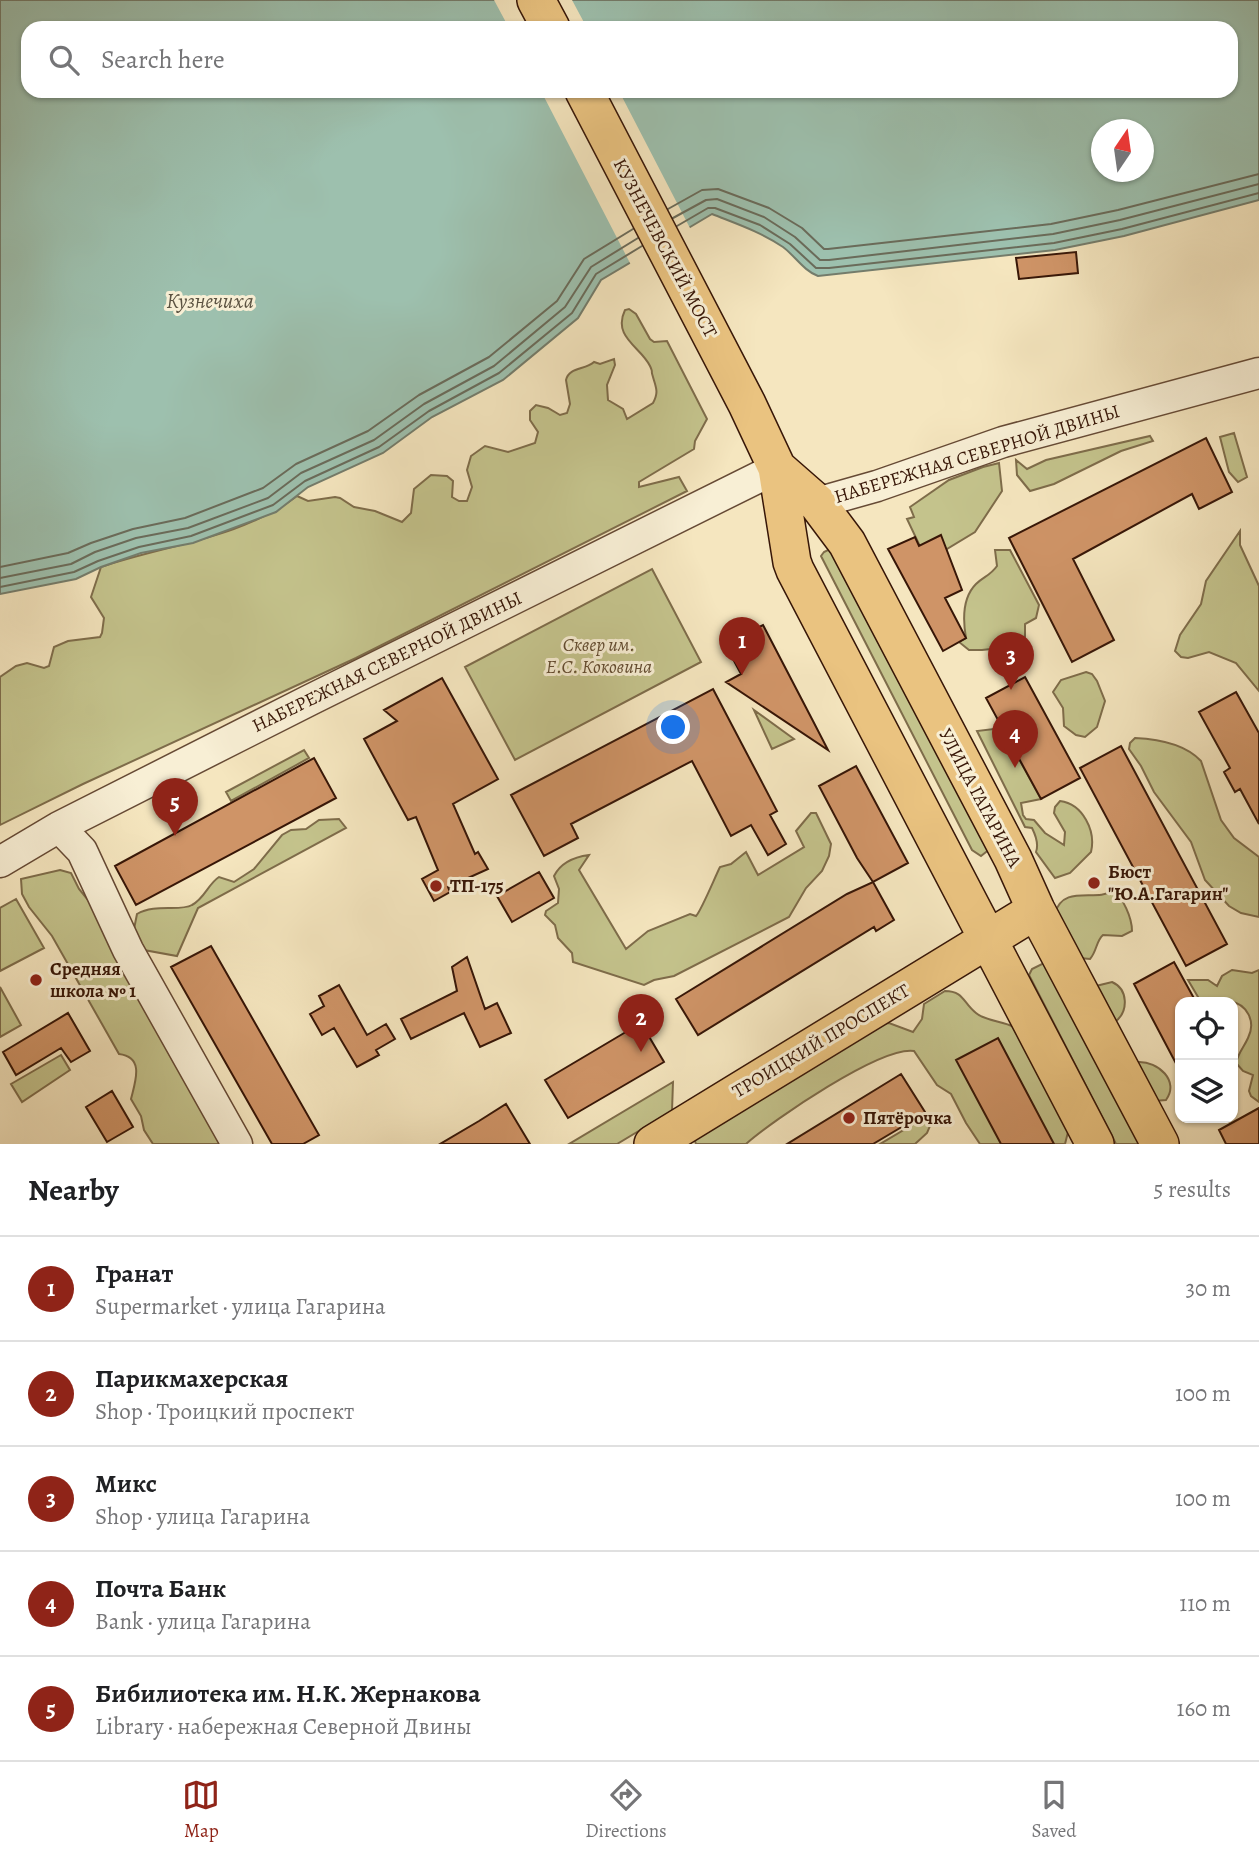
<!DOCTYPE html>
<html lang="en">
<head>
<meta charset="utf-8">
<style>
  body { margin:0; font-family:Alegreya,serif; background:#f2f2f2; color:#202124 }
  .controls { position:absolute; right:21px; bottom:21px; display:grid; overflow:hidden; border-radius:14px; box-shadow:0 2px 5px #0004 }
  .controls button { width:63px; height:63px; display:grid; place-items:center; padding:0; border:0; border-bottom:2px solid #e0e0e0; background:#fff; color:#202124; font:35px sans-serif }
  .compass { position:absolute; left:1091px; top:119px; width:63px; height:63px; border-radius:50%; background:#fff; box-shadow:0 2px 5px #0004; rotate:13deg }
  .you { position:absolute; left:674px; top:728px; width:24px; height:24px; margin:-18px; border:5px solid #fff; border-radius:50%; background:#1a73e8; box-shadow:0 0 0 10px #1a73e833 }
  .badge { display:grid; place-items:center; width:46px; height:46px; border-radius:50%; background:#8f2418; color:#fff; font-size:23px; font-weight:700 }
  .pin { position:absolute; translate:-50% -58px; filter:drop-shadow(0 2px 4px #0008) }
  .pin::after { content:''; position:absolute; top:37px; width:24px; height:21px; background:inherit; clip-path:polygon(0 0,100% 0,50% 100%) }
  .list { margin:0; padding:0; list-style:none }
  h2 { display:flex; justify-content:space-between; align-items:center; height:91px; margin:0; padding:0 28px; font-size:30px }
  h2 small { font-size:23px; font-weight:400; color:#757577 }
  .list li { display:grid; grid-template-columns:46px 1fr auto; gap:21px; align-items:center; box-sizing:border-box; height:105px; padding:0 28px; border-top:2px solid #e0e0e0 }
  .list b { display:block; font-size:26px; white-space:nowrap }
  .list p { margin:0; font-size:23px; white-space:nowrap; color:#757577 }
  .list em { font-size:23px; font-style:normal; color:#757577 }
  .icon { flex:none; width:38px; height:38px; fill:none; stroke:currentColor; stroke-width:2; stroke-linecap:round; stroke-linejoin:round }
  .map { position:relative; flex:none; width:1259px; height:1144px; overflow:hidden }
  .search { position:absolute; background:#fff; box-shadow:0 2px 5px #0004; left:21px; right:21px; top:21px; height:77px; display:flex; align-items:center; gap:18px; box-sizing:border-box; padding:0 24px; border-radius:21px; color:#757577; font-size:26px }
  .sheet { height:616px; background:#fff }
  nav { display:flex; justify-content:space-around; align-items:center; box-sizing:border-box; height:98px; border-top:2px solid #e0e0e0; background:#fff; font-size:19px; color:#757577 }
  nav a { display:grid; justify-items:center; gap:4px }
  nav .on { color:#8f2418 }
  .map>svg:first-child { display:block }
  .green { fill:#c4c38c; stroke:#7e6c4a; stroke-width:2 }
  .water { fill:#9dc0ae; stroke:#747c6b; stroke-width:2; fill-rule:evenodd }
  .pier { fill:#f5e6bf }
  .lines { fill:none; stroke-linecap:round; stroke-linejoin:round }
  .shore { stroke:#6a6b5a; stroke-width:2 }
  .building { fill:#cf9467; stroke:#371607; stroke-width:2 }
  .minor-casing { stroke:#664a35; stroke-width:33 }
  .major-casing { stroke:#371607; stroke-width:40 }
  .minor { stroke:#f8efd5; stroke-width:30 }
  .major { stroke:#eac380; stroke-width:37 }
  .poi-dot { fill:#8f2418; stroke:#f8efd5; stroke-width:2.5 }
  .labels { text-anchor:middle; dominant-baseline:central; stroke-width:6; stroke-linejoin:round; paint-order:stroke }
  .street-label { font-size:19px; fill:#371607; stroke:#f8efd5 }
  .park-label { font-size:19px; font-style:italic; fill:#614a2f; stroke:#f8efd5 }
  .poi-label { font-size:19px; font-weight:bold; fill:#371607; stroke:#f8efd5; text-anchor:start }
  .water-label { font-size:21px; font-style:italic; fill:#5b5241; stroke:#f8efd5 }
</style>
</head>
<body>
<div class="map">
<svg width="1259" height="1144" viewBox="0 0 1259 1144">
  <rect width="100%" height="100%" fill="#f5e6bf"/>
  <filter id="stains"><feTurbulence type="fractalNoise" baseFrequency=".00286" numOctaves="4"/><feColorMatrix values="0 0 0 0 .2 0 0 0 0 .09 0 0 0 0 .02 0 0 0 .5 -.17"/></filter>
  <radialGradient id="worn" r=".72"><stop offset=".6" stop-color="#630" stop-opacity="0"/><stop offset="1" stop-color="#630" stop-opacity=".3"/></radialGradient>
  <path class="green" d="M 629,309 L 636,314 L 650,339 L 654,342 L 667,341 L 707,419 L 695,441 L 694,449 L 639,482 L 639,487 L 679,477 L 687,491 L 356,658 L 83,784 L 0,825 L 0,677 L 16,666 L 27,663 L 44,668 L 49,666 L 54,647 L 68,641 L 100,637 L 102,633 L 104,618 L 91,597 L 101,567 C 165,545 242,538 297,496 L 308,501 L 335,497 L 340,498 L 354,507 L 375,511 L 402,522 L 411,513 L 414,489 L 431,475 L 447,476 L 453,481 L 452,497 L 459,501 L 467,501 L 472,487 L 467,470 L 471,456 L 485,446 L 508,452 L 535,443 L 538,432 L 530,420 L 530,411 L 536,405 L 548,408 L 560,415 L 567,413 L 570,404 L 566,380 C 569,367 585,370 594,362 L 600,364 L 614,359 L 615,365 L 607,385 L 608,400 L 623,409 L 627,419 L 653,403 C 659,392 656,388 653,377 C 650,368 654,375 650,366 C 641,347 612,337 625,310 Z
    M 1234,433 L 1247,477 L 1238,482 L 1229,472 L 1220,437 Z
    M 1150,436 L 1153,441 L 1121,451 L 1054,484 L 1030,491 L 1017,475 L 1016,460 L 1027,469 L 1046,460 Z
    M 999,463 L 1002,491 L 975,532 L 927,561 L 907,519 L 914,517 L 910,507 L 949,480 L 983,467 Z
    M 1240,531 L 1240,545 L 1259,586 L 1259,691 L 1236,663 L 1209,652 L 1188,658 L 1181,657 L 1175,651 L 1180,635 L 1201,604 L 1206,581 Z
    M 834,547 L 991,848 L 981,856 L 972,850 L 821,556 L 824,552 Z
    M 995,550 L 1010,550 L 1039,605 L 1036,618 L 1025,624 L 1025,637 L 1003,642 L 991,649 L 982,650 L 969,650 L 959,642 L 966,638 C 963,621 962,598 976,584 C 984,576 990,576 997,566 Z
    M 652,569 L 701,662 L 515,760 L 465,667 Z
    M 1086,672 L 1092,674 L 1097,681 L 1105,701 L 1097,727 L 1085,737 L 1076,735 L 1064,726 L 1063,708 L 1053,692 L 1061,680 Z
    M 754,710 L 794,739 L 772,749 Z
    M 1002,728 L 1041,799 L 1021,803 L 1023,815 L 1026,819 L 1034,820 L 1045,833 L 1064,845 L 1065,832 L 1054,813 L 1055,807 L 1060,801 C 1083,804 1096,831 1091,852 L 1070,873 L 1055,878 L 1036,852 C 1039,844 1036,836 1032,828 L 1025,827 L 977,731 Z
    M 1135,738 C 1157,739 1185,744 1201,761 L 1221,820 L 1234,838 L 1259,857 L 1259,917 L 1241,913 L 1229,906 L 1205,880 L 1191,842 L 1154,792 L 1141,766 L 1129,749 L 1130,743 Z
    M 304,750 L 309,758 L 231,801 L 226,792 Z
    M 811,813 L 816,813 L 831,844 L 829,856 L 822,871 L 806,888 L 789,917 L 674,976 L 654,980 L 644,985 L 573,962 L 572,953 L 558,938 L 555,925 L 545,915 L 546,911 L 558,903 L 559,889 L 554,876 C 561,862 574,857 589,855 L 579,870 L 626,949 L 648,931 L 690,914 L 696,916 C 701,911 715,877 720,867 L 731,864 L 746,852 L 758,875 L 804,847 L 796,831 Z
    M 339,819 L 346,828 L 198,908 L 177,956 L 144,950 L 134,929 L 137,914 C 155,903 180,912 192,905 C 205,898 208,884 219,877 L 234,882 L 254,869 L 282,835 L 291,830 L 306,829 L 319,820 Z
    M 60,870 L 71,873 L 79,889 L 97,911 L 226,1144 L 153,1144 L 144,1130 L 141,1116 L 131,1099 C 135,1082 145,1057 119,1054 L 52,936 L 29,907 L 22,894 L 21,879 Z
    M 1113,891 C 1123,897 1132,918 1132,931 L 1122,936 L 1103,935 C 1096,941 1097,951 1090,959 L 1080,958 L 1055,913 C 1064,884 1095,902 1113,891 Z
    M 16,899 L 44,948 L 0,971 L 0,908 Z
    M 1048,961 L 1146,1144 L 1116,1144 L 1029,975 L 1032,969 Z
    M 1232,970 L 1252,973 L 1259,970 L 1259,1102 L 1251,1096 L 1249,1091 L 1253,1075 L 1243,1071 L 1236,1063 C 1238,1053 1244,1047 1248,1038 C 1256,1022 1248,1004 1229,1001 C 1220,1000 1210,1002 1201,1002 L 1188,980 L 1208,980 L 1217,986 L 1222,976 Z
    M 1112,982 C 1128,989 1129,1011 1115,1022 L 1096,986 Z
    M 0,987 L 21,1025 L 0,1037 Z
    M 945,991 C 964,991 963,1003 976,1013 C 985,1021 1003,1021 1014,1027 L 1066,1122 L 1068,1132 L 1065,1144 L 980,1144 L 966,1123 L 951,1094 L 937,1085 L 914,1051 C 881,1046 773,1120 746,1144 L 696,1144 L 695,1141 L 687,1139 L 881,1024 L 889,1023 L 913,1032 L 922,1019 L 924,1004 Z
    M 61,1055 L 70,1070 L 22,1102 L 11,1084 Z
    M 1138,1062 C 1158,1061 1180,1081 1166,1100 L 1154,1101 L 1135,1066 Z
    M 673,1082 L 672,1111 L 617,1144 L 569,1144 Z
    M 924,1118 L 930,1126 L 927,1133 L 915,1144 L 880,1144 Z"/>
  <path class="water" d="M 0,0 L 1259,0 L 1259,200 L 1124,236 L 1055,250 L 818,276 C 804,271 795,256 783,247 C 761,232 737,224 712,214 L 601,280 L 578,318 L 503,380 L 432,417 L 383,453 L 308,487 L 276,512 L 193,543 L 141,553 L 101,567 L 76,579 L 0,594 ZM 28,28 L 1231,28 L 1231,91 L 28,91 ZM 1102,130 L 1144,130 L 1144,172 L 1102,172 Z"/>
  <path class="pier" d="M 494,0 L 572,0 L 587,28 L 509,28 Z
    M 541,91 L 619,91 L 691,230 L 631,265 Z"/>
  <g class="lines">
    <path class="shore" d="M 668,209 L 702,190 L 718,189 L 769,208 L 802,228 L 824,249 L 828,249 L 1051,224 L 1118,210 L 1259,174
      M 673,218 L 706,200 L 717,199 L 764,217 L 795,237 L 820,260 L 829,260 L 1053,234 L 1120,220 L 1259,184
      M 677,226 L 708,208 L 715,208 L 760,225 L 790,244 L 816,268 L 829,268 L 1054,243 L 1122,229 L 1259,193
      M 0,567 L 68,553 L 91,543 L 133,529 L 185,518 L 263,488 L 296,464 L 368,431 L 419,395 L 489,357 L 557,301 L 584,259 L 633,229
      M 0,578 L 71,564 L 95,552 L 136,538 L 188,528 L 268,498 L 301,473 L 374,440 L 424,404 L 494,366 L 565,307 L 591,267 L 638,238
      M 0,587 L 74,572 L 98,561 L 139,547 L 191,536 L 273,505 L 305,481 L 379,447 L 429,411 L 499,373 L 572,313 L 596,274 L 642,246"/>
  </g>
  <path class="building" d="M 1076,252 L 1078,273 L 1019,279 L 1016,258 Z
    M 1206,438 L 1232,492 L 1199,509 L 1192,494 L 1073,559 L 1114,640 L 1072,662 L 1009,538 Z
    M 941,535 L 962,590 L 945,598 L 966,638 L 943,651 L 888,549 L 915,537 L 919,546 Z
    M 763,625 L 813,721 L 828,750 L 726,682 L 741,674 L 725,644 Z
    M 1025,677 L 1080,778 L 1041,799 L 986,698 Z
    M 442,678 L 498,779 L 453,804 L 475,854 L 478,852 L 488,869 L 448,887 L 450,892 L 434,901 L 422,879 L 438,870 L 416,817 L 408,820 L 364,739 L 397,721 L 384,710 Z
    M 713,689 L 777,811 L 770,815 L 786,844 L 768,855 L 751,825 L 731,836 L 692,761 L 571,824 L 578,838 L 544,856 L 511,795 Z
    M 1236,692 L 1259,733 L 1259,824 L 1240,789 L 1235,792 L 1224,772 L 1230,768 L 1199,712 Z
    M 1121,746 L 1227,944 L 1186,966 L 1080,768 Z
    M 314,758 L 336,798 L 136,905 L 115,866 Z
    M 856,766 L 908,863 L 873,882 L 857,858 L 819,786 Z
    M 539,872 L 554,898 L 512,922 L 497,896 Z
    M 873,882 L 894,920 L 876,931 L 874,927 L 698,1035 L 676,999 L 847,894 Z
    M 211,946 L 319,1135 L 303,1144 L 272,1144 L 171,967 Z
    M 467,957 L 485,1009 L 497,1003 L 511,1033 L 480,1047 L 464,1013 L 411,1039 L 401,1019 L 457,991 L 452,967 Z
    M 1174,962 L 1196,1002 L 1180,1002 L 1180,1071 L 1134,984 Z
    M 339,985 L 367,1035 L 386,1024 L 395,1039 L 376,1050 L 379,1055 L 357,1067 L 334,1028 L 322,1035 L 310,1014 L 324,1006 L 319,996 Z
    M 68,1013 L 90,1051 L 71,1062 L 61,1048 L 16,1075 L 3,1052 Z
    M 641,1023 L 664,1062 L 568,1118 L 545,1080 Z
    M 998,1038 L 1054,1144 L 1001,1144 L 956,1060 Z
    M 901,1074 L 925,1112 L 905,1125 L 873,1144 L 787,1144 Z
    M 112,1091 L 133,1127 L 107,1142 L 86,1107 Z
    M 506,1104 L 530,1144 L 440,1144 L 479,1121 Z
    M 1259,1108 L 1259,1144 L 1226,1144 L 1219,1130 Z"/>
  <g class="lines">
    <defs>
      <path id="minor" d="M 817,503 L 877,486 L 1003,442 L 1259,373
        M 59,827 L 82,851 L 128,950 L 237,1144
        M 0,862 L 59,827 L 310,700 L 777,468"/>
      <path id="major" d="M 536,0 L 551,28
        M 584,91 L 747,404 L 777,468 L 792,562 L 795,570 L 1095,1144
        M 777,468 L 817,503 L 847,543 L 1013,859 L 1036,910 L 1160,1144
        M 653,1144 L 1036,910"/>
    </defs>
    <use href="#minor" class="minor-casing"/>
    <use href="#major" class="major-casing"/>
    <use href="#minor" class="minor"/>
    <use href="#major" class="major"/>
  </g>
  <g class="poi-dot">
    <circle cx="1094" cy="883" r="7"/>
    <circle cx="436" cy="886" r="7"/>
    <circle cx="36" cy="980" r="7"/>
    <circle cx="849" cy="1118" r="7"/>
  </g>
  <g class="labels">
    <g class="street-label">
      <text transform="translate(665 248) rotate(62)">КУЗНЕЧЕВСКИЙ МОСТ</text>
      <text transform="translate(977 454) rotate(-17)">НАБЕРЕЖНАЯ СЕВЕРНОЙ ДВИНЫ</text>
      <text transform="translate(387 662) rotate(-26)">НАБЕРЕЖНАЯ СЕВЕРНОЙ ДВИНЫ</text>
      <text transform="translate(980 798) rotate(62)">УЛИЦА ГАГАРИНА</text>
      <text transform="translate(821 1041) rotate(-31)">ТРОИЦКИЙ ПРОСПЕКТ</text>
    </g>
    <g class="park-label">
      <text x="599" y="645">Сквер им.<tspan x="599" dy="22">Е.С. Коковина</tspan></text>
    </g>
    <g class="poi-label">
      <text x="1108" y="872">Бюст<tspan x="1108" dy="22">"Ю.А.Гагарин"</tspan></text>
      <text x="450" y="886">ТП-175</text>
      <text x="50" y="969">Средняя<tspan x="50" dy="22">школа № 1</tspan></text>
      <text x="863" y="1118">Пятёрочка</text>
    </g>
    <g class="water-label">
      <text x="210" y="301">Кузнечиха</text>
    </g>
  </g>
  <rect width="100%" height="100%" filter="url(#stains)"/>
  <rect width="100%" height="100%" fill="url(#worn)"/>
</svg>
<div class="controls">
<button><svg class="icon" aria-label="locate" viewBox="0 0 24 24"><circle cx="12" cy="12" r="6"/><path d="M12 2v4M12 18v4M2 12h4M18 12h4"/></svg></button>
<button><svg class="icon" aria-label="layers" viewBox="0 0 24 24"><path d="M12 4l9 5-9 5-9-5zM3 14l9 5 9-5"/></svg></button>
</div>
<svg class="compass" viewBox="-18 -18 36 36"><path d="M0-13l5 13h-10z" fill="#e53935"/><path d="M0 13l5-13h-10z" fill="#757577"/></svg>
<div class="you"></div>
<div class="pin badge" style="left:742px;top:675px">1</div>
<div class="pin badge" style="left:641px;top:1052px">2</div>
<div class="pin badge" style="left:1011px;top:690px">3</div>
<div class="pin badge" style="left:1015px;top:768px">4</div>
<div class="pin badge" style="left:175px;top:836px">5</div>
<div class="search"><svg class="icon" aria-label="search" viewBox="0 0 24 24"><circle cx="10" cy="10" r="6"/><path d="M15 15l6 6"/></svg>Search here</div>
</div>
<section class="sheet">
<h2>Nearby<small>5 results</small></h2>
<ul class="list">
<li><span class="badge">1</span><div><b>Гранат</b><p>Supermarket · улица Гагарина</p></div><em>30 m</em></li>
<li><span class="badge">2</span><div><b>Парикмахерская</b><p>Shop · Троицкий проспект</p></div><em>100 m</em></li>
<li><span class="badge">3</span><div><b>Микс</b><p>Shop · улица Гагарина</p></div><em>100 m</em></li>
<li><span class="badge">4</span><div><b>Почта Банк</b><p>Bank · улица Гагарина</p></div><em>110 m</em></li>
<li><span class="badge">5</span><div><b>Бибилиотека им. Н.К. Жернакова</b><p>Library · набережная Северной Двины</p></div><em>160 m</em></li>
</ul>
</section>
<nav>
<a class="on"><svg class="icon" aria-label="map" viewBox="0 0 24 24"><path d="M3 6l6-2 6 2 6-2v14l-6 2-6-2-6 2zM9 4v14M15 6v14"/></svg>Map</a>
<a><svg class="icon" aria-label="directions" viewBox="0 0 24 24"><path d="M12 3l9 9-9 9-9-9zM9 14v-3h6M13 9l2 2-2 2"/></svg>Directions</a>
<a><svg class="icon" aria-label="saved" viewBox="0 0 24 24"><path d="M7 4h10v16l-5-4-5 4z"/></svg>Saved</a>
</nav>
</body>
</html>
